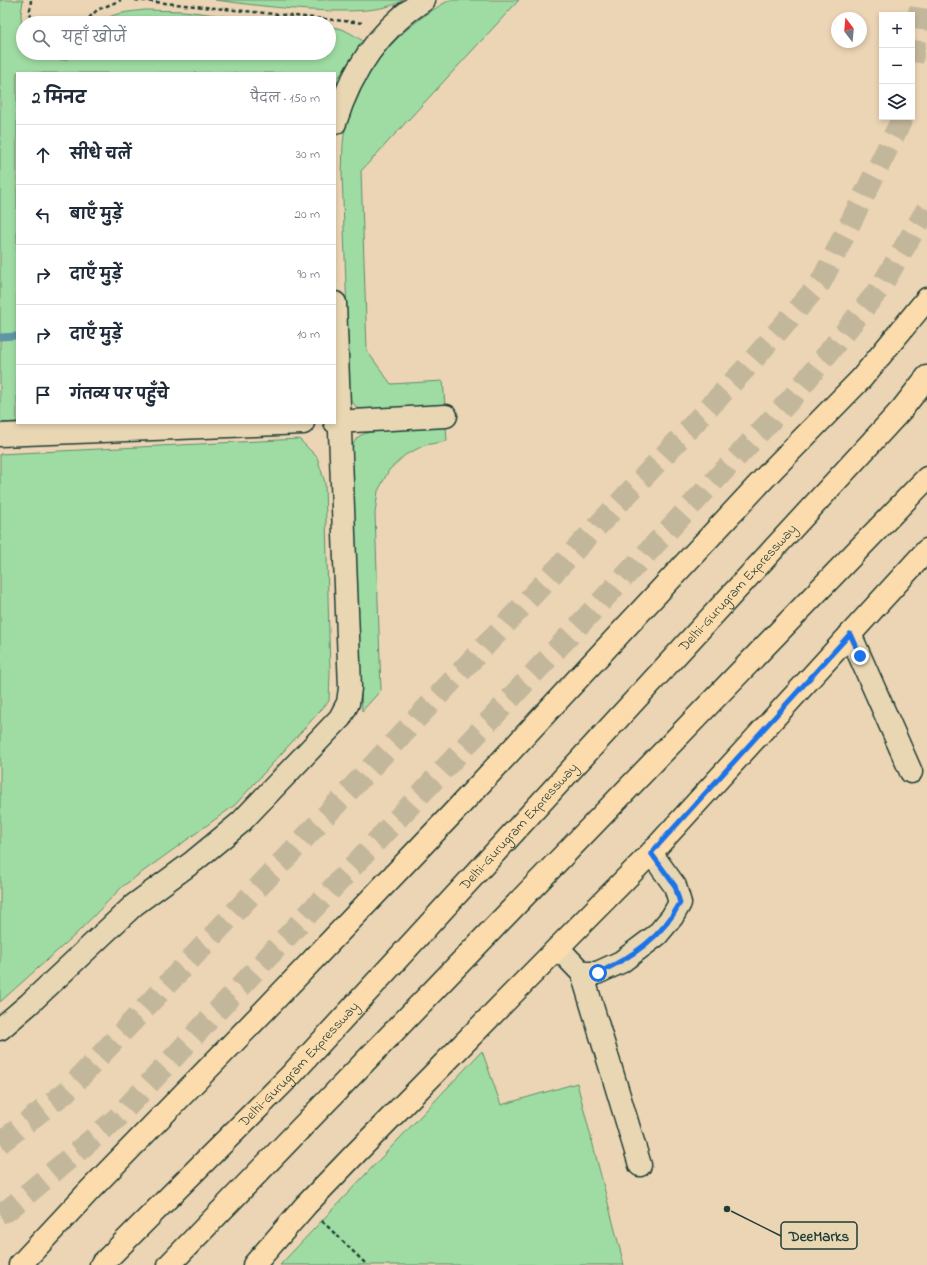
<!DOCTYPE html>
<html lang="hi">
<head>
<meta charset="utf-8">
<style>
  body { margin:0; font-family:"Indie Flower","Playpen Sans Deva",sans-serif; background:#f2f2f3; color:#1f2937 }
  .controls { position:absolute; right:12px; top:12px; display:grid; overflow:hidden; border-radius:0px; box-shadow:0 2px 6px #0003 }
  .controls button { width:36px; height:36px; display:grid; place-items:center; padding:0; border:0; border-bottom:1px solid #e0e1e3; background:#fff; color:#1f2937; font:20px sans-serif }
  .compass { position:absolute; left:831px; top:12px; width:36px; height:36px; border-radius:50%; background:#fff; box-shadow:0 2px 6px #0003; rotate:344deg }
  .stop { position:absolute; width:12px; height:12px; margin:-9px; border:3px solid #1a73e8; border-radius:50%; background:#fff }
  .stop.end { background:#1a73e8; border-color:#fff; box-shadow:0 1px 4px #0008 }
  .list { margin:0; padding:0; list-style:none }
  h2 { display:flex; justify-content:space-between; align-items:center; height:52px; margin:0; padding:0 16px; font-size:17px }
  h2 small { font-size:13px; font-weight:400; color:#747a83 }
  .list li { display:grid; grid-template-columns:26px 1fr auto; gap:12px; align-items:center; box-sizing:border-box; height:60px; padding:0 16px; border-top:1px solid #e0e1e3 }
  .list b { display:block; font-size:15px; white-space:nowrap }
  .list em { font-size:13px; font-style:normal; color:#747a83 }
  .icon { flex:none; width:22px; height:22px; fill:none; stroke:currentColor; stroke-width:2; stroke-linecap:round; stroke-linejoin:round }
  .map { position:relative; flex:none; width:927px; height:1265px; overflow:hidden }
  .search { position:absolute; background:#fff; box-shadow:0 2px 6px #0003; left:16px; top:16px; width:320px; height:44px; display:flex; align-items:center; gap:10px; box-sizing:border-box; padding:0 14px; border-radius:22px; color:#747a83; font-size:15px }
  .panel { position:absolute; background:#fff; box-shadow:0 2px 6px #0003; left:16px; top:72px; width:320px; height:352px; border-radius:0px }
  .map>svg:first-child { display:block }
  .green { fill:#9fdca3; stroke:#5f8c6c }
  .lines { fill:none; stroke-linecap:round; stroke-linejoin:round }
  .stream { stroke:#6195a4; stroke-width:7 }
  .highway-tunnel { stroke:#c3b79b; stroke-width:22; stroke-dasharray:22 11; stroke-linecap:butt }
  .minor-casing { stroke:#1f3d34; stroke-width:25 }
  .major-casing { stroke:#1f3d34; stroke-width:25 }
  .highway-casing { stroke:#1f3d34; stroke-width:25 }
  .path { stroke:#1f3d34; stroke-width:2.5; stroke-dasharray:4 3; stroke-linecap:butt }
  .minor { stroke:#e9d7b4; stroke-width:22 }
  .major { stroke:#fcdcac; stroke-width:22 }
  .highway { stroke:#fcdcac; stroke-width:22 }
  .route { stroke:#1a73e8; stroke-width:5 }
  .labels { text-anchor:middle; dominant-baseline:central; stroke-width:3; stroke-linejoin:round; paint-order:stroke }
  .street-label { font-size:14px; fill:#1f3d34; stroke:#e9d7b4 }
  .leader { fill:none; stroke:#1f3d34; stroke-width:1.5 }
  .callout-dot { fill:#1f3d34; stroke:#e9d7b4; stroke-width:1.5 }
  .callout { fill:#e9d7b4; stroke:#1f3d34; stroke-width:1.5 }
  .callout-label { font-size:15px; text-anchor:middle; font-weight:bold; fill:#1f3d34 }
</style>
</head>
<body>
<div class="map">
<svg width="927" height="1265" viewBox="0 0 927 1265">
  <rect width="100%" height="100%" fill="#ecd5b5"/>
  <filter id="ink" filterUnits="userSpaceOnUse"><feTurbulence type="fractalNoise" baseFrequency=".025" numOctaves="2"/><feDisplacementMap in="SourceGraphic" scale="8" xChannelSelector="R" yChannelSelector="G"/><feConvolveMatrix kernelMatrix="1 2 1 2 8 2 1 2 1" color-interpolation-filters="sRGB"/></filter>
  <g filter="url(#ink)">
    <path class="green" d="M 0,0 L 23,0 L 21,14 L 23,53 C 29,53 36,52 42,53 C 56,56 61,67 76,53 L 329,53 L 329,27 C 342,27 352,34 363,41 L 339,77 L 335,87 L 335,73 L 17,73 L 17,422 L 0,423 Z
      M 215,0 L 403,0 C 373,22 254,5 215,0 Z
      M 450,0 L 519,0 L 361,171 L 367,351 L 391,384 L 443,381 L 445,406 L 358,409 L 350,399 L 342,172 C 343,160 342,147 344,135 C 355,77 398,27 450,0 Z
      M 145,10 L 184,11 L 279,23 L 101,23 C 111,12 131,12 145,10 Z
      M 446,427 L 447,441 L 425,445 L 405,455 L 389,470 L 378,491 L 375,513 L 381,690 L 362,711 L 351,460 C 352,452 352,442 358,437 C 370,427 428,428 446,427 Z
      M 299,439 L 317,457 L 325,483 L 330,672 L 329,701 L 235,805 L 123,886 L 75,935 L 0,1002 L 0,454 Z
      M 482,1051 L 501,1105 L 577,1083 L 624,1265 L 280,1265 Z"/>
    <g class="lines">
      <path class="stream" d="M 0,337 L 17,336"/>
      <path class="highway-tunnel" d="M 912,62 L 921,0
        M 0,1143 L 66,1092 L 746,368 L 821,282 L 903,117
        M 0,1213 L 8,1210 L 115,1120 L 792,398 L 880,288 L 927,209"/>
      <defs>
        <path id="minor" d="M 335,123 C 351,72 379,29 424,0
          M 335,422 L 446,416
          M 0,435 L 303,423
          M 850,634 L 911,772
          M 558,948 L 582,973 L 597,973 L 621,962 L 657,935 L 672,917 L 680,903 L 675,886 L 651,853
          M 582,973 L 640,1165
          M 0,1029 L 29,1004 L 134,905 L 194,861 L 240,823 L 340,718 L 348,703 L 350,688 L 335,303"/>
        <path id="major" d="M 20,1265 L 89,1191 L 266,1009 L 452,814 L 772,470 L 861,379 L 927,299
          M 254,1265 L 306,1205 L 356,1153 L 651,853 L 927,550"/>
        <g id="highway">
          <path id="s1" d="M 101,1265 L 291,1075 L 902,409 L 927,377"/>
          <path d="M 169,1265 L 927,478"/>
        </g>
      </defs>
      <use href="#minor" class="minor-casing"/>
      <use href="#major" class="major-casing"/>
      <use href="#highway" class="highway-casing"/>
      <path class="path" d="M 31,0 L 30,10 L 31,23
        M 135,0 L 364,23
        M 84,23 L 97,10 L 121,0
        M 322,1221 L 367,1265"/>
      <use href="#minor" class="minor"/>
      <use href="#major" class="major"/>
      <use href="#highway" class="highway"/>
    </g>
  </g>
  <g class="lines" filter="url(#ink)">
    <path class="route" d="M 598,973 C 632,957 662,937 680,903 L 675,886 L 651,853 L 850,634 L 860,656"/>
  </g>
  <g class="labels">
    <g class="street-label">
      <text stroke="none"><textPath href="#s1" startOffset="930">Delhi-Gurugram Expressway</textPath></text>
      <text stroke="none"><textPath href="#s1" startOffset="606">Delhi-Gurugram Expressway</textPath></text>
      <text stroke="none"><textPath href="#s1" startOffset="282">Delhi-Gurugram Expressway</textPath></text>
    </g>
  </g>
  <path class="leader" d="M727 1209L781 1236"/>
  <circle class="callout-dot" cx="727" cy="1209" r="4"/>
  <rect class="callout" x="781" y="1222" width="76" height="27" rx="4"/>
  <g class="callout-label">
    <text x="819" y="1241">DeeMarks</text>
  </g>
</svg>
<div class="controls">
<button>+</button>
<button>−</button>
<button><svg class="icon" aria-label="layers" viewBox="0 0 24 24"><path d="M12 4l9 5-9 5-9-5zM3 14l9 5 9-5"/></svg></button>
</div>
<svg class="compass" viewBox="-18 -18 36 36"><path d="M0-13l5 13h-10z" fill="#e53935"/><path d="M0 13l5-13h-10z" fill="#747a83"/></svg>
<div class="stop" style="left:598px;top:973px"></div>
<div class="stop end" style="left:860px;top:656px"></div>
<div class="search"><svg class="icon" aria-label="search" viewBox="0 0 24 24"><circle cx="10" cy="10" r="6"/><path d="M15 15l6 6"/></svg>यहाँ खोजें</div>
<section class="panel">
<h2>2 मिनट<small>पैदल · 150 m</small></h2>
<ul class="list">
<li><svg class="icon" aria-label="ahead" viewBox="0 0 24 24"><path d="M12 20V5M6 11l6-6 6 6"/></svg><div><b>सीधे चलें</b></div><em>30 m</em></li>
<li><svg class="icon" aria-label="left" viewBox="0 0 24 24"><path d="M17 20v-9H6M10 6l-5 5 5 5"/></svg><div><b>बाएँ मुड़ें</b></div><em>20 m</em></li>
<li><svg class="icon" aria-label="right" viewBox="0 0 24 24"><path d="M7 20v-9h11M14 6l5 5-5 5"/></svg><div><b>दाएँ मुड़ें</b></div><em>90 m</em></li>
<li><svg class="icon" aria-label="right" viewBox="0 0 24 24"><path d="M7 20v-9h11M14 6l5 5-5 5"/></svg><div><b>दाएँ मुड़ें</b></div><em>10 m</em></li>
<li><svg class="icon" aria-label="arrive" viewBox="0 0 24 24"><path d="M6 21V4h12l-3 4 3 4H6"/></svg><div><b>गंतव्य पर पहुँचे</b></div></li>
</ul>
</section>
</div>
</body>
</html>
